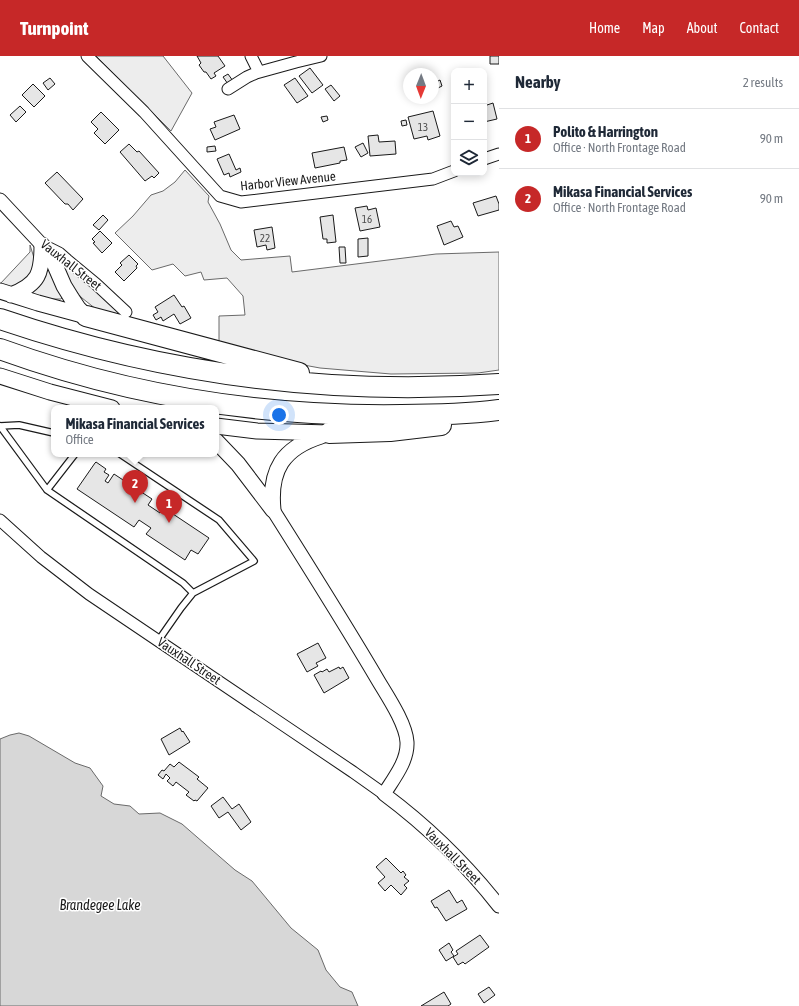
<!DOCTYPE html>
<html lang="en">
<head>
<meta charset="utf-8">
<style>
  body { margin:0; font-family:"Asap Condensed",sans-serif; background:#f2f2f3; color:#1f2937 }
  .controls { position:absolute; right:12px; top:12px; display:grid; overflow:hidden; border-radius:8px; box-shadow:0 2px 10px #0003 }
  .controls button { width:36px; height:36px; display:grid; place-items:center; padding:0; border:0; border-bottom:1px solid #e0e1e3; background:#fff; color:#1f2937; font:20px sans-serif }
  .compass { position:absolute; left:403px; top:12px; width:36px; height:36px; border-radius:50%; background:#fff; box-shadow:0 2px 10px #0003; rotate:181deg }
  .you { position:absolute; left:279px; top:359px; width:14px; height:14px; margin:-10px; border:3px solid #fff; border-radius:50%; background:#1a73e8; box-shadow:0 0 0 6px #1a73e833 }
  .badge { display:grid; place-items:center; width:26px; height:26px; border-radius:50%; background:#c62828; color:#fff; font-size:13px; font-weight:700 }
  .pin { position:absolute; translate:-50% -33px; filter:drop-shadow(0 1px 2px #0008) }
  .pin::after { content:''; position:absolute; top:21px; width:14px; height:12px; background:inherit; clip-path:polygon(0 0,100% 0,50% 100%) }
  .popup { position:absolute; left:51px; top:349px; width:168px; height:52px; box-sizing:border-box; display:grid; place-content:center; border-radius:8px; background:#fff; filter:drop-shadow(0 1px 3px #0005); font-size:13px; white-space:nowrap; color:#747a83 }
  .popup b { font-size:15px; color:#1f2937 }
  .popup::after { content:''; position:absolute; left:50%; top:100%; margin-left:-8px; border:8px solid transparent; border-top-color:#fff }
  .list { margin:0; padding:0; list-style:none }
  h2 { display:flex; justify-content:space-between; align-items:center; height:52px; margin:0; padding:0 16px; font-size:17px }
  h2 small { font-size:13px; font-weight:400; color:#747a83 }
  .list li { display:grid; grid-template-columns:26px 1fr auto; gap:12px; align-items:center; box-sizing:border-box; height:60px; padding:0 16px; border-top:1px solid #e0e1e3 }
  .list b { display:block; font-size:15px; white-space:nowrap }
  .list p { margin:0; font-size:13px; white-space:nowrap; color:#747a83 }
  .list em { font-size:13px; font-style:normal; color:#747a83 }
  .icon { flex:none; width:22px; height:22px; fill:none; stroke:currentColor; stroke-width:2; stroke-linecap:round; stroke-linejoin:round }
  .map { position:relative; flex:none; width:499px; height:950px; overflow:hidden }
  header { display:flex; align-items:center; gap:24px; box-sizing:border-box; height:56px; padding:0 20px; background:#c62828; color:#fff }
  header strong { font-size:19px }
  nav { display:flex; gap:22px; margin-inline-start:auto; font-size:14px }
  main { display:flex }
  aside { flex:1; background:#fff }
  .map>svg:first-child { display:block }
  .built { fill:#ededed; stroke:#6a6a6a }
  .water { fill:#d7d7d7; stroke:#6a6a6a }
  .building { fill:#e6e6e6; stroke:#1a1a1a }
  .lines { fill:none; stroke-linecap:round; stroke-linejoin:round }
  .service-casing { stroke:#1a1a1a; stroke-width:8 }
  .minor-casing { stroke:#1a1a1a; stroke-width:13 }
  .tertiary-casing { stroke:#1a1a1a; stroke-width:15 }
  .secondary-casing { stroke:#1a1a1a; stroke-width:17 }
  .motorway-casing { stroke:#1a1a1a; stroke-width:22 }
  .service { stroke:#fff; stroke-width:5.5 }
  .minor { stroke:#fff; stroke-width:11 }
  .tertiary { stroke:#fff; stroke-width:13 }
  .secondary { stroke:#fff; stroke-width:15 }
  .motorway { stroke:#fff; stroke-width:20 }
  .labels { text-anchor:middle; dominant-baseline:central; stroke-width:3; stroke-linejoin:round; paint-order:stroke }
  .number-label { font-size:11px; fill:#4d4d4d }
  .street-label { font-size:13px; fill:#1a1a1a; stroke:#fff }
  .water-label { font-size:14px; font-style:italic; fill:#1a1a1a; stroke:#fff }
</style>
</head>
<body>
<header>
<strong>Turnpoint</strong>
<nav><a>Home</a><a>Map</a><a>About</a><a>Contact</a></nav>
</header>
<main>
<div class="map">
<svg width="499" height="950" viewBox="0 0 499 950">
  <rect width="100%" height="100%" fill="#fff"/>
  <path class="built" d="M 96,0 L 163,0 L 192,37 L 171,75 Z
    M 185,114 L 209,140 L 208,146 L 220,168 L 231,194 L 241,204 L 290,200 L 292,216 L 436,198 L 499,196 L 499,314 L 478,317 L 391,318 L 320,312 L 271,303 L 219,290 L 219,260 L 245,259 L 243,240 L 227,222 L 204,224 L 201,216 L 185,220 L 173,208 L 152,214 L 115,177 L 133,160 L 151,139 L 163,135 L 175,126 Z
    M 30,189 L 35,205 L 33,215 L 27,224 L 10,232 L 0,228 L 30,196 Z
    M 67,207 L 109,247 L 129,262 L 101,257 L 82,242 L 69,228 L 61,210 Z
    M 48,213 L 53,216 L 62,242 L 61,243 L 51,243 L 30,238 L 30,234 L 46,218 Z"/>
  <path class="water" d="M 19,677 L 29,680 L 75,707 L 90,712 L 103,730 L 101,740 L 114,748 L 130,750 L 139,758 L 160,757 L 182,768 L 235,814 L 252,825 L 291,872 L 318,894 L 326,914 L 340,931 L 352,936 L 358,950 L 0,950 L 0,683 L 10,679 Z"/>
  <path class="building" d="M 197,0 L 218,0 L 225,10 L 214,17 L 216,20 L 211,23 L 206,16 L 204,16 L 199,9 L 201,7 Z
    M 490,0 L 499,0 L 499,8 L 490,8 Z
    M 310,12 L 323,29 L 312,37 L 299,20 Z
    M 228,18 L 233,25 L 228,28 L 223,21 Z
    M 50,22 L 55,28 L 48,34 L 43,27 Z
    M 295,22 L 308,40 L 297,47 L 284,29 Z
    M 440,24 L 442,30 L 438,32 L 436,26 Z
    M 33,28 L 45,40 L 34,51 L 22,39 Z
    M 331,29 L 340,40 L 334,45 L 325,33 Z
    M 493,47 L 497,63 L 484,66 L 484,50 Z
    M 20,50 L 26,56 L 16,66 L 10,59 Z
    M 433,55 L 440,80 L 428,84 L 427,80 L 414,83 L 408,61 Z
    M 101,56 L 119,74 L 105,88 L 94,77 L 98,73 L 91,66 Z
    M 234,59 L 240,73 L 215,84 L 210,73 L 216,71 L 214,66 Z
    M 327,60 L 328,64 L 323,66 L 321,61 Z
    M 406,64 L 407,69 L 402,70 L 401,65 Z
    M 378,79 L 379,86 L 395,85 L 396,98 L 370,100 L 368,80 Z
    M 363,87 L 368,97 L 361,101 L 355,91 Z
    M 129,88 L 137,96 L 139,95 L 159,117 L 154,122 L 152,120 L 145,125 L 120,96 Z
    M 215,90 L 216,95 L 207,96 L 207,91 Z
    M 344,91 L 347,104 L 340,105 L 340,107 L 315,112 L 312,97 Z
    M 229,98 L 236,114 L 240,112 L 241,116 L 230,121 L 229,117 L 224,119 L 217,103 Z
    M 57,116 L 83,143 L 73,154 L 68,148 L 65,148 L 45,127 Z
    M 496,140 L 499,148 L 499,154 L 478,160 L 473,147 Z
    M 367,150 L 368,154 L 376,152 L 380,171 L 360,175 L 355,152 Z
    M 103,159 L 108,164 L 99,174 L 93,169 Z
    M 333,159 L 336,186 L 327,187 L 327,183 L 323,183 L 320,161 Z
    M 451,165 L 454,171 L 458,170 L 463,181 L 444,189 L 437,170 Z
    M 272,171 L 275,192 L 267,194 L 266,189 L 257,191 L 254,174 Z
    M 100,175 L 112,187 L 102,197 L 93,187 L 95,186 L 92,183 Z
    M 368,182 L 368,200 L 358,201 L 358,183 Z
    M 339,191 L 345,191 L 346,207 L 340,207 Z
    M 129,199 L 138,208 L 136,210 L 137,212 L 124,225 L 115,216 L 122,209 L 120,207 Z
    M 174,239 L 182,251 L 184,250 L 191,262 L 180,268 L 174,258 L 163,265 L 161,261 L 156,264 L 153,259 L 158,256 L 155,251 Z
    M 96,406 L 106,413 L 104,416 L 109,419 L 105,425 L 108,427 L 114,418 L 152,443 L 148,449 L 160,457 L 164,452 L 209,482 L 198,498 L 191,494 L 185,504 L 146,478 L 151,472 L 139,464 L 134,471 L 77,433 L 95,407 Z
    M 318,587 L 326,602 L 316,607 L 318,610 L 307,616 L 297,598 Z
    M 339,611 L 340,613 L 343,611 L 349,622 L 324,637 L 314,619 L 321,615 L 322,616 L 327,613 L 329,616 Z
    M 180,672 L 182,676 L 183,675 L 190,686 L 169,699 L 161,683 Z
    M 179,706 L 199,721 L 197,723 L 208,732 L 197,745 L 195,744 L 194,745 L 186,739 L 189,736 L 176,726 L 173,730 L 167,725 L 170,722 L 166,718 L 163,723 L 158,719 L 162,714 L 164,715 L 170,708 L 174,711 Z
    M 223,741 L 232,753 L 239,748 L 251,766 L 241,774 L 228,756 L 219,762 L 211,750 Z
    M 386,802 L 401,817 L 403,815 L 406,819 L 404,821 L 409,825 L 404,829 L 407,832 L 401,839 L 391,829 L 385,835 L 378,827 L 385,821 L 376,811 Z
    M 449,834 L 457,847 L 462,844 L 467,853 L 446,865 L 437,851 L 435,852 L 431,845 Z
    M 480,879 L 489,891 L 465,908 L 463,906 L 458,909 L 453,901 L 458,898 L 456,895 Z
    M 449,887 L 453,894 L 451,896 L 454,900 L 446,905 L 439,894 Z
    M 489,931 L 495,939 L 484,947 L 478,938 Z
    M 444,936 L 451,948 L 448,950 L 421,950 Z"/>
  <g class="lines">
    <defs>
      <path id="service" d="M 0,370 L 47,434 L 183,527 L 193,537
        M 0,370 L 19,369 L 54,377
        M 120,398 L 219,464 L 254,505 L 193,537 L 181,552 L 158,585
        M 47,434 L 75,398"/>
      <path id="minor" d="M 87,0 L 144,56 L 220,140 L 241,146 L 433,123 L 454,115
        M 251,0 L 259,16
        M 228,33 L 247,21 L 256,17 L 296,6 L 321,0
        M 484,103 L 499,98
        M 43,189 L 59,197 L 67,204 L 96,228 L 126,256
        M 0,464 L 41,501 L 89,538 L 353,716 L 384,738"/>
      <path id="tertiary" d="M 0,144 L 42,189
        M 273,454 C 309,511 345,568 379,626 C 388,641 406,668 407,686 C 408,705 394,722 384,738 C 427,770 466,808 499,850"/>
      <path id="secondary" d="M 42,189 L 54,207 L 64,230 L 72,243 L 78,252 L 86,260
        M 0,235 L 38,247 L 86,260
        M 11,239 C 39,228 42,217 42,189
        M 0,320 L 50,336 L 112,352
        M 216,370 L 257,375 L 329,377
        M 216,385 L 238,408 L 273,454
        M 273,454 C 269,414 283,392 321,380"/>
      <path id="motorway" d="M 86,260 L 299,317
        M 0,263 C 161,318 329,340 499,328
        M 0,293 C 129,340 265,361 402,359 C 434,359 467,358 499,354
        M 329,377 L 390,375 L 441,369"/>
    </defs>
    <use href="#service" class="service-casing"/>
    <use href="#minor" class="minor-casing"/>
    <use href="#tertiary" class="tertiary-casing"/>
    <use href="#secondary" class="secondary-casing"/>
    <use href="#motorway" class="motorway-casing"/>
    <use href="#service" class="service"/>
    <use href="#minor" class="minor"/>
    <use href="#tertiary" class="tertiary"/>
    <use href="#secondary" class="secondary"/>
    <use href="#motorway" class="motorway"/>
  </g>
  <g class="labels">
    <g class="number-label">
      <text x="423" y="71">13</text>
      <text x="367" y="163">16</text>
      <text x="265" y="182">22</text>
    </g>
    <g class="street-label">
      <text transform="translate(288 125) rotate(-6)">Harbor View Avenue</text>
      <text transform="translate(71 209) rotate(38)">Vauxhall Street</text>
      <text transform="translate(189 605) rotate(34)">Vauxhall Street</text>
      <text transform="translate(453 800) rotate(45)">Vauxhall Street</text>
    </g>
    <g class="water-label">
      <text x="100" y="849">Brandegee Lake</text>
    </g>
  </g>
</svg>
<div class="controls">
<button>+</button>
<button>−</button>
<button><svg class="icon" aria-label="layers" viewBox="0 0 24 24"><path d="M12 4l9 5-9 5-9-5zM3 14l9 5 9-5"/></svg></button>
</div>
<svg class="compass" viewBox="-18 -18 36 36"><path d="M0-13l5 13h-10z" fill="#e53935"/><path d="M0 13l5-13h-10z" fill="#747a83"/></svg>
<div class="you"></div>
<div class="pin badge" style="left:169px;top:467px">1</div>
<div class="pin badge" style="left:135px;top:447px">2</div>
<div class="popup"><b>Mikasa Financial Services</b>Office</div>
</div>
<aside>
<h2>Nearby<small>2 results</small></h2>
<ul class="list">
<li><span class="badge">1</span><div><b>Polito &amp; Harrington</b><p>Office · North Frontage Road</p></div><em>90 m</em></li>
<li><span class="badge">2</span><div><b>Mikasa Financial Services</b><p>Office · North Frontage Road</p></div><em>90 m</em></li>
</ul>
</aside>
</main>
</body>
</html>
